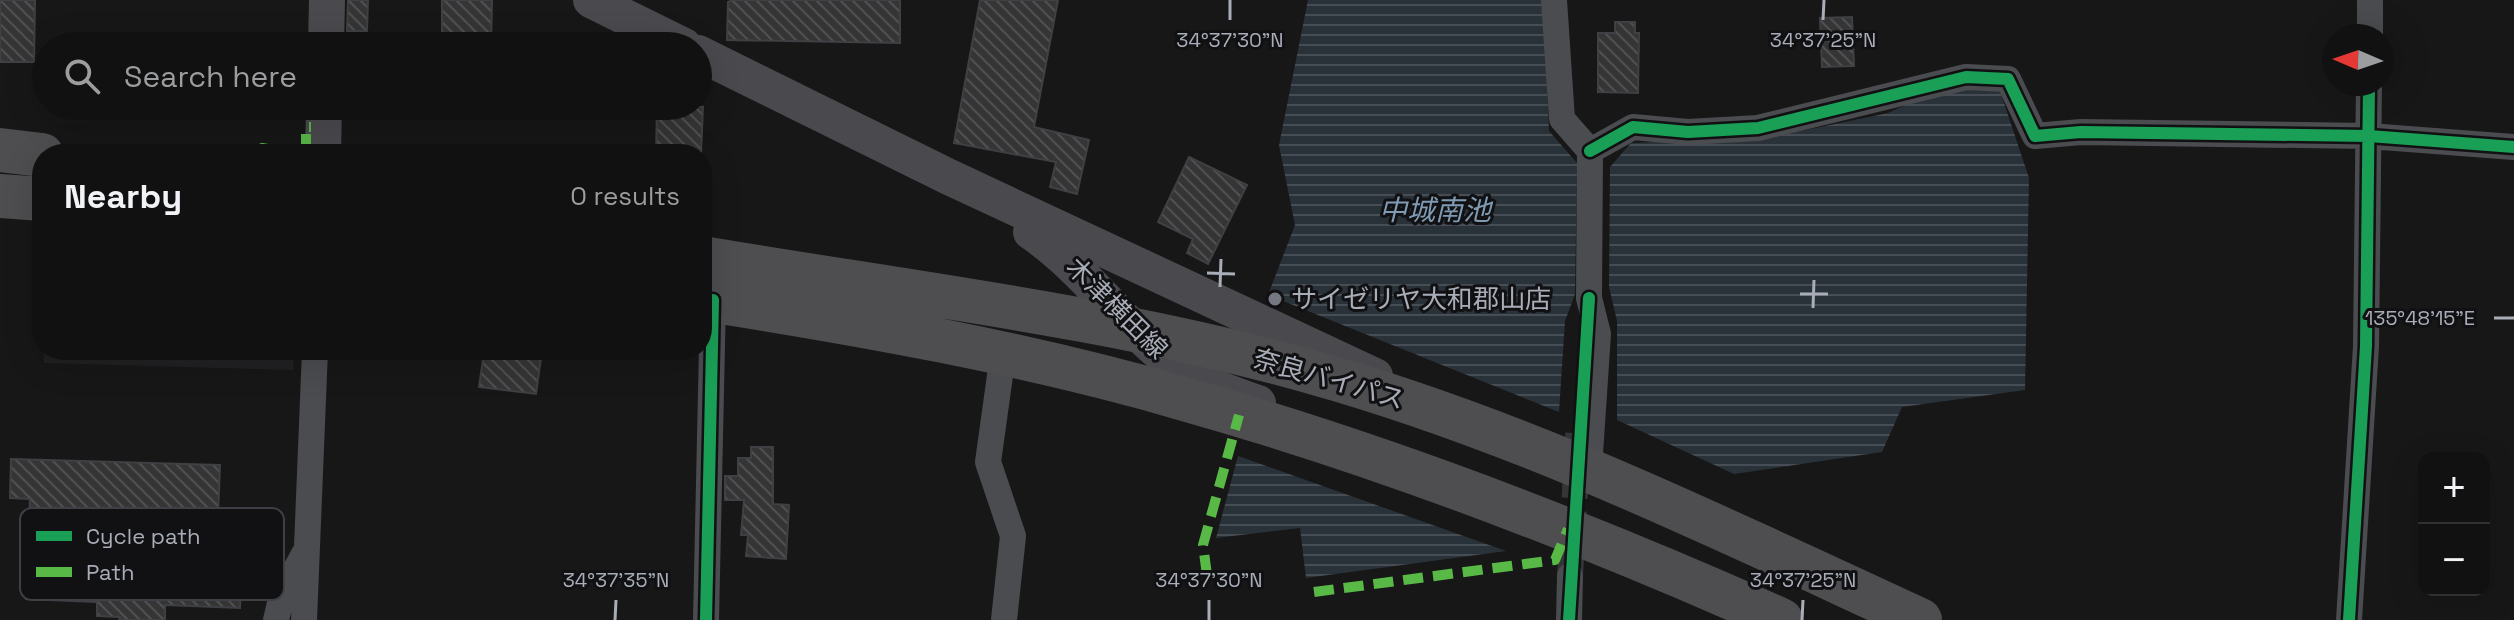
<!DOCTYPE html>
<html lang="en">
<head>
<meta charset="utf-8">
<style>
  body { margin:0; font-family:"Space Grotesk","Noto Sans JP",sans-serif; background:#1e1f1f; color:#f1f3f6 }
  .controls { position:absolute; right:24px; bottom:24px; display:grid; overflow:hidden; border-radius:16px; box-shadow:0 8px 32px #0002 }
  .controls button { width:72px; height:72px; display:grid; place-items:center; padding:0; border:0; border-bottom:2px solid #303131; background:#111; color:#f1f3f6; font:40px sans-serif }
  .compass { position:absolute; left:2322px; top:24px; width:72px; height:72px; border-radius:50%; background:#111; box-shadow:0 8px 32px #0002; rotate:272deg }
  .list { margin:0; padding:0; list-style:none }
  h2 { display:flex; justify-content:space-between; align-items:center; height:104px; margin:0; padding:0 32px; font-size:34px }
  h2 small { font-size:26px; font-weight:400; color:#9c9d9f }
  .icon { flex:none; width:44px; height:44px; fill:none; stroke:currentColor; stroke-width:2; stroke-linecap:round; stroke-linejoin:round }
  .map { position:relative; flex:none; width:2514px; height:620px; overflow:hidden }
  .search { position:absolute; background:#111; box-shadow:0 8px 32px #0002; left:32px; top:32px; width:680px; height:88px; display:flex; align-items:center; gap:20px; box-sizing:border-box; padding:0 28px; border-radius:44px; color:#9c9d9f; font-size:30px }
  .panel { position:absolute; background:#111; box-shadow:0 8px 32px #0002; left:32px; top:144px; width:680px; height:216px; border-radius:32px }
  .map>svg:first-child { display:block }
  .built { fill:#212123 }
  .water { fill:url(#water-rules) }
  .building { fill:url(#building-back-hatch); stroke:#3f4043; stroke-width:2 }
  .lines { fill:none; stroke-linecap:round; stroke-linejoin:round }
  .street-tunnel { stroke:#343537; stroke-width:26; stroke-dasharray:26 13; stroke-linecap:butt }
  .street { stroke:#4b4c50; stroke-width:26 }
  .secondary { stroke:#4a4a4e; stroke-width:36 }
  .highway { stroke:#4e4e51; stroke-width:44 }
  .quiet { stroke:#58b947; stroke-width:10; stroke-dasharray:20 10; stroke-linecap:butt }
  .cycleway-casing { stroke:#111113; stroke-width:17 }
  .cycleway { stroke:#1a9f57; stroke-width:12 }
  .ticks { fill:none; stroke:#a8adb8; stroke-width:3 }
  .poi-dot { fill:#757880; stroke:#111113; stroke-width:3 }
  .labels { text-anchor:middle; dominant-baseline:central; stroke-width:6; stroke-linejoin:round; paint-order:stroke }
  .poi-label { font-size:26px; fill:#a8adb8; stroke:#111113; text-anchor:start }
  .street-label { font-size:26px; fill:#a8adb8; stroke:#111113 }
  .water-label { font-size:28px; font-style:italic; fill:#7f9bb3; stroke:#111113 }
  .key { fill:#111113; stroke:#3e4045; stroke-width:2 }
  .key-label { font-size:22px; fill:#a8adb8 }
  .ticks-label { font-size:20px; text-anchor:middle; fill:#a8adb8; stroke:#111113; stroke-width:6; stroke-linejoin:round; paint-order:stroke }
</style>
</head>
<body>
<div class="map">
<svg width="2514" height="620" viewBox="0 0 2514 620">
  <defs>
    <pattern id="water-rules" width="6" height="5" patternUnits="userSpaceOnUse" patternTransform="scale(2)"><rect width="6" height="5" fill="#2a3239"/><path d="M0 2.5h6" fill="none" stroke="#464d54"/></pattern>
    <pattern id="building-back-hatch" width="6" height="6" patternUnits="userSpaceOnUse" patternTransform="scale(2)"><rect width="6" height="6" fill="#353536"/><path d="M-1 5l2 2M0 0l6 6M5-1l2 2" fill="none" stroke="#4f5051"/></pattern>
  </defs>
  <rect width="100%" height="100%" fill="#171717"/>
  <path class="built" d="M 44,350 L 294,350 L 293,370 L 44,363 Z"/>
  <path class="water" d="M 1308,0 L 1543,0 L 1549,131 L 1577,163 L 1575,294 L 1565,321 L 1559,412 L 1268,295 L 1295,225 L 1279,145 Z
    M 1999,88 L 2029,178 L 2025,390 L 1902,407 L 1882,452 L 1734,474 L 1617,420 L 1617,321 L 1609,287 L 1610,167 L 1631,143 L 1772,137 L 1888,113 L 1934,92 Z
    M 1238,456 L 1506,551 L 1306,578 L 1300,528 L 1216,538 Z"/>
  <path class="building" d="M 0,0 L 35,0 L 34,62 L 0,62 Z
    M 348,0 L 368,0 L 367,31 L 347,31 Z
    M 442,0 L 492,0 L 491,46 L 442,46 Z
    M 733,0 L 900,0 L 900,43 L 727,40 L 728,2 Z
    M 980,0 L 1058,0 L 1034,127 L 1089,140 L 1077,194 L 1050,187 L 1056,162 L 954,143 Z
    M 1852,17 L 1854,66 L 1822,67 L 1820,18 Z
    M 1615,22 L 1635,22 L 1635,33 L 1639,33 L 1638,93 L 1598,92 L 1598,33 L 1615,33 Z
    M 657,107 L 703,107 L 701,154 L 656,154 Z
    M 1189,157 L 1247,185 L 1208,264 L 1187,253 L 1193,239 L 1158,222 Z
    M 484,352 L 541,358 L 536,394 L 479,387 Z
    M 751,447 L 773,447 L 773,504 L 789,505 L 786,559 L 746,556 L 748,535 L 741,535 L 744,500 L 725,500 L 725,476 L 738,476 L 738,458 L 751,458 Z
    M 11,459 L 220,465 L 217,540 L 243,541 L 240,608 L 165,605 L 165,620 L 119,620 L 120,617 L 97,616 L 97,602 L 26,599 L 30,499 L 10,498 Z"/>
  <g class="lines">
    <path class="street-tunnel" d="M 1570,576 L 1579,421"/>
    <path class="street" d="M 1554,0 L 1562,119 L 1590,151 L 1589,298 L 1598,334 L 1589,469
      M 2370,36 L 2370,0
      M 1590,151 L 1633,127 L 1688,132 L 1758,128 L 1966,77 L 2008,79 L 2035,136 L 2081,132 L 2369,136 L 2514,147
      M 1003,354 L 988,462 L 1013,536 L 1004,620
      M 276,620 L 282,595 L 304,554
      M 304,620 L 315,350
      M 706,620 L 713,300
      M 1569,620 L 1570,576
      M 2349,620 L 2366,346 L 2369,84"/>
    <path class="secondary" d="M 591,0 L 684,46
      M 326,46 L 327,0
      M 698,53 L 947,176 L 1375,376
      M 323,154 L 324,106
      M 1031,232 C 1088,271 1124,329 1180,369 C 1201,384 1233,394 1258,403"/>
    <path class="highway" d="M 0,150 L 42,155
      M 0,196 L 42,199
      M 702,258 C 904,292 1110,316 1308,371 C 1521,430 1720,528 1920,620
      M 702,299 C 862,324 1025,353 1181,398 C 1387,456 1586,533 1781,620"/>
    <path class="quiet" d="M 261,154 L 262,148 L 295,154
      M 306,154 L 306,127 L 311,127
      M 1207,575 L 1203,545 L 1239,415
      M 1314,592 L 1555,560 L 1568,529"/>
    <defs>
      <path id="cycleway" d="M 1590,151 L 1633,127 L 1688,132 L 1758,128 L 1966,77 L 2008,79 L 2035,136 L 2081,132 L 2369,136 L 2514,147
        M 706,620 L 713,300
        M 1569,620 L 1589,298
        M 2349,620 L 2366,346 L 2369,84"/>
    </defs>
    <use href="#cycleway" class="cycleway-casing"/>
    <use href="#cycleway" class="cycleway"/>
  </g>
  <path class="ticks" d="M 1230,20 L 1230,0M 1823,20 L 1824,0M 1207,273 L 1235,274M 1220,287 L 1221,259M 1800,294 L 1828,294M 1813,308 L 1814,280M 2494,318 L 2514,318M 615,620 L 616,600M 1209,620 L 1209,600M 1802,620 L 1803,600"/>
  <circle class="poi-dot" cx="1275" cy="299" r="8"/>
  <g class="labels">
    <g class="poi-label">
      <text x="1291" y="299">サイゼリヤ大和郡山店</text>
    </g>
    <g class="street-label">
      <text transform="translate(1117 308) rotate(45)">木津横田線</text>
      <text transform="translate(1329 379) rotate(16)">奈良バイパス</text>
    </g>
    <g class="water-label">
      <text x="1435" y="210">中城南池</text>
    </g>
  </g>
  <rect x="20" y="508" width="264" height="92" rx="12" class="key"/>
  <rect x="36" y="531" width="36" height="10" fill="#1a9f57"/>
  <rect x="36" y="567" width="36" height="10" fill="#58b947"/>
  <g class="key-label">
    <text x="86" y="544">Cycle path</text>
    <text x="86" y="580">Path</text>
  </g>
  <g class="ticks-label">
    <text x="1230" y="47">34°37'30"N</text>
    <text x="1823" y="47">34°37'25"N</text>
    <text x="2420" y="325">135°48'15"E</text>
    <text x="616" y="587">34°37'35"N</text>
    <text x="1209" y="587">34°37'30"N</text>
    <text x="1803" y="587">34°37'25"N</text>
  </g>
</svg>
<div class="controls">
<button>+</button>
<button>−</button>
</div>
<svg class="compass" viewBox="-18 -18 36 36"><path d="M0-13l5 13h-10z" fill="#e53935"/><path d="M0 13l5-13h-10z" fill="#9c9d9f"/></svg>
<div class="search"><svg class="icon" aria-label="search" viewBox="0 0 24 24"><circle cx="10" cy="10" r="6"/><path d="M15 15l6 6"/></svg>Search here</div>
<section class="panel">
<h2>Nearby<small>0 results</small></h2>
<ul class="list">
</ul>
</section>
</div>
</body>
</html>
